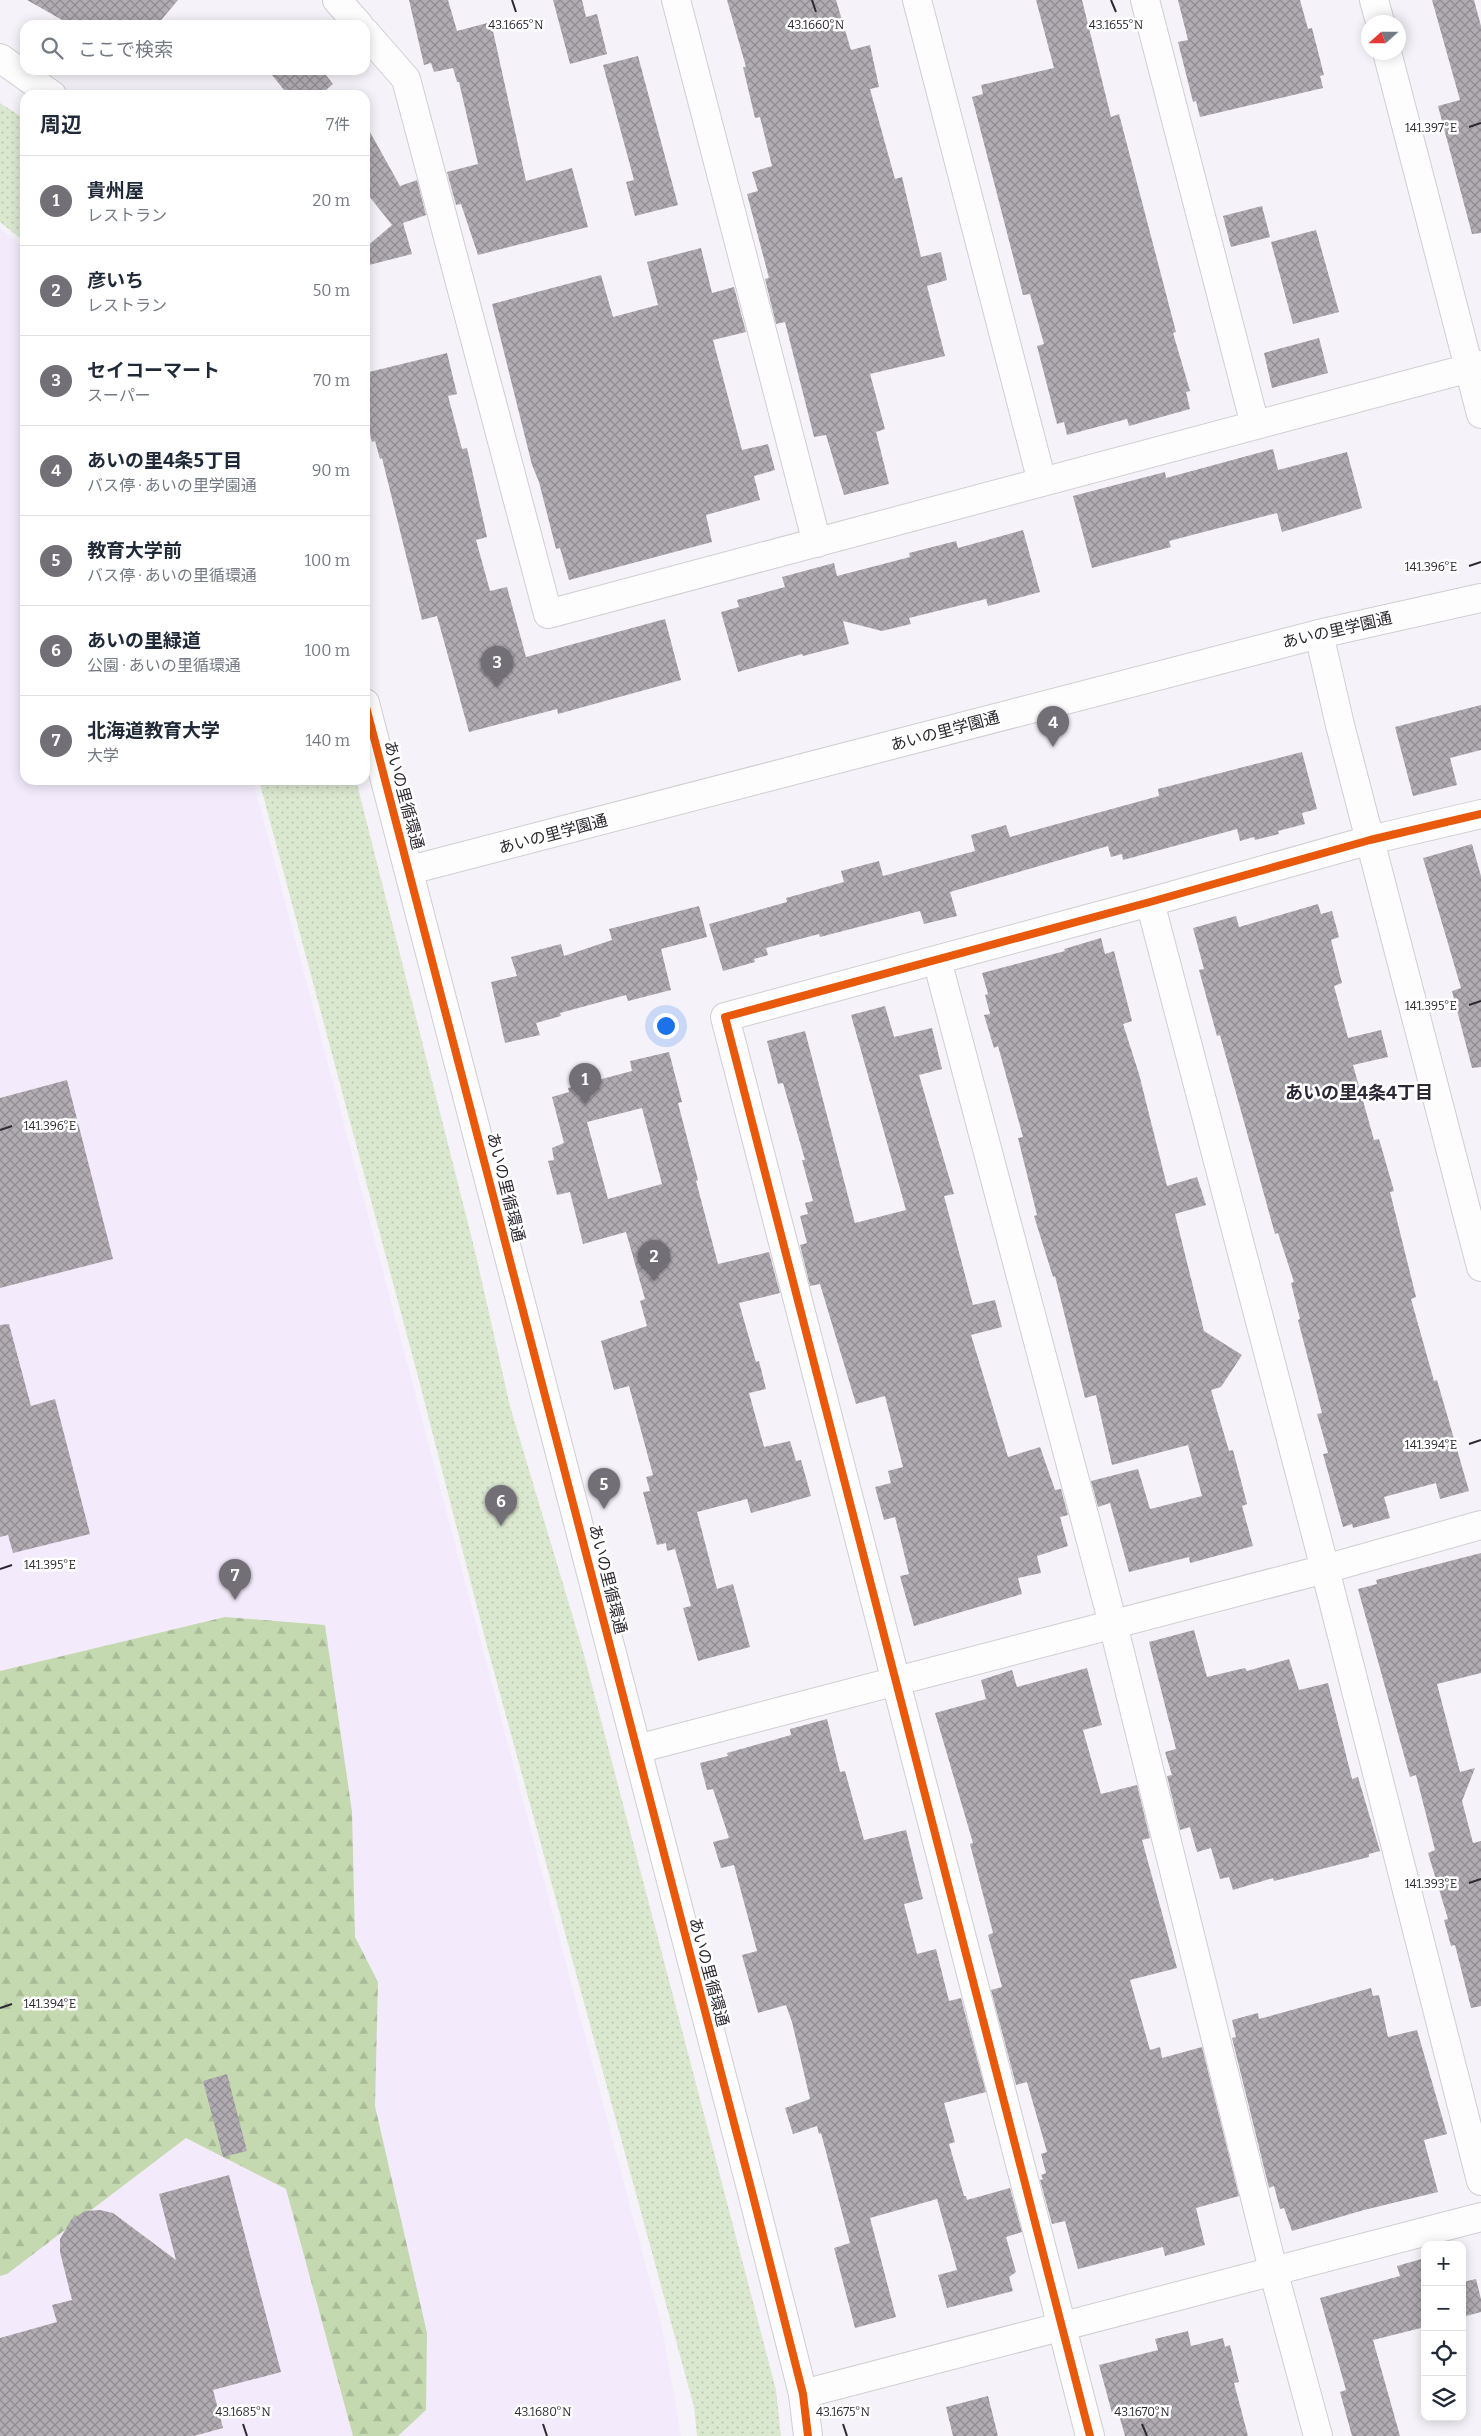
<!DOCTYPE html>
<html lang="ja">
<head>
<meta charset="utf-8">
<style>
  body { margin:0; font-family:Bitter,"Noto Sans JP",serif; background:#f2f2f3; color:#1f2937 }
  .controls { position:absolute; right:15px; bottom:15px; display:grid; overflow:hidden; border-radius:10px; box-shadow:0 2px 12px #0003 }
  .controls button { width:45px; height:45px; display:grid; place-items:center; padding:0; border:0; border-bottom:1px solid #e0e1e3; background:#fff; color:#1f2937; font:25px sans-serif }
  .compass { position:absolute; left:1361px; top:15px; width:45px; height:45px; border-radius:50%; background:#fff; box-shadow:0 2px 12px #0003; rotate:249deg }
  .you { position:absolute; left:665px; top:1025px; width:18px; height:18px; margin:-12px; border:4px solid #fff; border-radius:50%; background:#1a73e8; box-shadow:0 0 0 8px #1a73e833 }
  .badge { display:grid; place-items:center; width:32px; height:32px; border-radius:50%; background:#736f77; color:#fff; font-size:16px; font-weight:700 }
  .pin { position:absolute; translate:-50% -41px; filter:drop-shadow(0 1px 2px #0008) }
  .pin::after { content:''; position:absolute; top:26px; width:18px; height:15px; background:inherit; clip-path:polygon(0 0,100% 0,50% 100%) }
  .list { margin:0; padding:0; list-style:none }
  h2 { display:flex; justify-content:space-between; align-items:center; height:65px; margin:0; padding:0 20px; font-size:21px }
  h2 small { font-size:16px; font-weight:400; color:#747a83 }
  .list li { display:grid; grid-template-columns:32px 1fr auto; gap:15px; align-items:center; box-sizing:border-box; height:90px; padding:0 20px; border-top:1px solid #e0e1e3 }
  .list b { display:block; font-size:19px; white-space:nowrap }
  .list p { margin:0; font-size:16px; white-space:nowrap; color:#747a83 }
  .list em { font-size:16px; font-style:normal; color:#747a83 }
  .icon { flex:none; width:28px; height:28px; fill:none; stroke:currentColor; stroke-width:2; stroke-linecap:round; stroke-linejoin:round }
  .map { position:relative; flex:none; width:1481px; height:2436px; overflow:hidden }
  .search { position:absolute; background:#fff; box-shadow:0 2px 12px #0003; left:20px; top:20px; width:350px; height:55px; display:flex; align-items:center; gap:12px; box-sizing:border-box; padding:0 18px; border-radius:15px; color:#747a83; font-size:19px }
  .panel { position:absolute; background:#fff; box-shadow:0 2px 12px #0003; left:20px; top:90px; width:350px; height:695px; border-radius:15px }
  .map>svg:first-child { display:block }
  .built { fill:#f3ebfc }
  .forest { fill:url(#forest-firs) }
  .park { fill:url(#park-dots) }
  .building { fill:url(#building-cross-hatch); fill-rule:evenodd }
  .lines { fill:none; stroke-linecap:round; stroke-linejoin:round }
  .minor-casing { stroke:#d0cdd4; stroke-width:30 }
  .tertiary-casing { stroke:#d0cdd4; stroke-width:30 }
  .minor { stroke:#fefdfe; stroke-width:28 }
  .tertiary { stroke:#fefdfe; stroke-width:28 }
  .cycleway-casing { stroke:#fff; stroke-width:11 }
  .cycleway { stroke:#e8590c; stroke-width:8 }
  .ticks { fill:none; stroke:#2d2930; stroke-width:2 }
  .labels { text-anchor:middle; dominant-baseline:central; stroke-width:5; stroke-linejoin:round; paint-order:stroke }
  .street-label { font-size:16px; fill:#2d2930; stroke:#fff }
  .neighbourhood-label { font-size:18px; font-weight:bold; fill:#2e2735; stroke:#fff }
  .ticks-label { font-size:12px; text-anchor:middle; fill:#2d2930; stroke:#fff; stroke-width:5; stroke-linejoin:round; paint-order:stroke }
</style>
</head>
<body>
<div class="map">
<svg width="1481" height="2436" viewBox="0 0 1481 2436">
  <defs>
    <pattern id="forest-firs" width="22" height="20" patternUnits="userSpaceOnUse" patternTransform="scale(1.25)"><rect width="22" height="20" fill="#c4d9af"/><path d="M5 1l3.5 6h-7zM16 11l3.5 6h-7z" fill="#a9ba97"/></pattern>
    <pattern id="park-dots" width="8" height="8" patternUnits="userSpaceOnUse" patternTransform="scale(1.25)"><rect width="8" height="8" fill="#dbe8d0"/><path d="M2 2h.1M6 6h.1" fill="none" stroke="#bcc7b3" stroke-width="1.8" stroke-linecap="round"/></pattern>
    <pattern id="building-cross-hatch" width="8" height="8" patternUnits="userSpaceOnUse" patternTransform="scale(1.25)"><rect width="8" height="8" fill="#b0acb2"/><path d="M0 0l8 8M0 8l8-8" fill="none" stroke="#908c91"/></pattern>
  </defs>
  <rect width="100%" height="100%" fill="#f6f2fa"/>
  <path class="built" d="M 0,228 L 25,249 L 25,780 L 253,780 L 662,2326 L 681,2436 L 0,2436 Z"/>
  <path class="forest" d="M 225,1617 L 325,1625 L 352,1812 L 355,1937 L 378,1982 L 375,2106 L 427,2333 L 426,2410 L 398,2436 L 353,2436 L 286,2189 L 186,2138 L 7,2274 L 0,2276 L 0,1671 Z"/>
  <path class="park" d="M 0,103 L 25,119 L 25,242 L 0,222 Z
    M 259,780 L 356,780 L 475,1251 L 510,1406 L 583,1651 L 776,2390 L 781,2436 L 697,2436 L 694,2407 L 487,1646 L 421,1388 Z"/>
  <path class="building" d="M 27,0 L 178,0 L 157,25 L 71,25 Z
    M 409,0 L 448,0 L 457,31 L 491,22 L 526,181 L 572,168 L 588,227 L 478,255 L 461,204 L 456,205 L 447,172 L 478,164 L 459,82 L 457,82 L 453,68 L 434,72 L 431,63 L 424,65 Z
    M 553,0 L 582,0 L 586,17 L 597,14 L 607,54 L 570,64 Z
    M 727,0 L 836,0 L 851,50 L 870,45 L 879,87 L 870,89 L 895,179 L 902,177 L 921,257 L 941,252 L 947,280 L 927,286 L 945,356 L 870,374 L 885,429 L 876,432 L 889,484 L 844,495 L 826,435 L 814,437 L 785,322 L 776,324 L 765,279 L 769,278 L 747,194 L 758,191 L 752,172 L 772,166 L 760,117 L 755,118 L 743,67 L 746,67 Z
    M 1036,0 L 1082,0 L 1111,117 L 1119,114 L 1176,332 L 1173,333 L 1190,391 L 1186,392 L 1190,409 L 1129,426 L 1127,419 L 1067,435 L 1064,422 L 1057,424 L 1037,346 L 1044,344 L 1030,294 L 1023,295 L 972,97 L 983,94 L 981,85 L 1054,68 Z
    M 1178,0 L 1300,0 L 1308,29 L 1312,28 L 1324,75 L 1320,76 L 1323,88 L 1200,117 L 1196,101 L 1193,102 L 1178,42 L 1188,40 Z
    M 1432,0 L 1474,0 L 1481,26 L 1481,233 L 1472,234 L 1438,106 L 1460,100 Z
    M 638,56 L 678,205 L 635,216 L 626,182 L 634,180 L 603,65 Z
    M 268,70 L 322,70 L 333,84 L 320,95 L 288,95 Z
    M 365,123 L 400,186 L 417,180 L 426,215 L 403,223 L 412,254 L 365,266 L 365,248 L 392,225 L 365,191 Z
    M 1262,206 L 1270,237 L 1231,247 L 1223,216 Z
    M 1316,230 L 1339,312 L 1293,324 L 1271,242 Z
    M 701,248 L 712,293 L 734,287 L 746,332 L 713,340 L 742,450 L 768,444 L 775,470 L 754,476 L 760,500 L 706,515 L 712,542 L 569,580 L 560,548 L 556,549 L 539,482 L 532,465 L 492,304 L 601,275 L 613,317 L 658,305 L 647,262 Z
    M 1319,338 L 1328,373 L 1272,388 L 1264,353 Z
    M 447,353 L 457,394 L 448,396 L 462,449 L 467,448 L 487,537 L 476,540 L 490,591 L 507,587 L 526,657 L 665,619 L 681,680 L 558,714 L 557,709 L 469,732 L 437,616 L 422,620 L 382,458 L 380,459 L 375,441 L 372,442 L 365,413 L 365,373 Z
    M 1273,449 L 1278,470 L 1347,452 L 1362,508 L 1282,532 L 1277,513 L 1169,541 L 1171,547 L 1092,568 L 1073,496 L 1165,472 L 1166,478 Z
    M 1023,530 L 1040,592 L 988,606 L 986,599 L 909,618 L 911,624 L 882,631 L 843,621 L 849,644 L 803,656 L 802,654 L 738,672 L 721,612 L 739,607 L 737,600 L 785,587 L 782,577 L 834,563 L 837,576 L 910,557 L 909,553 L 956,541 L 958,548 Z
    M 1481,705 L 1481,750 L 1450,758 L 1457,785 L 1413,796 L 1395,727 Z
    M 1302,752 L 1317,809 L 1302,813 L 1305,824 L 1278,831 L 1279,834 L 1255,840 L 1254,837 L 1240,841 L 1237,829 L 1123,860 L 1122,854 L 1111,857 L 1108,846 L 950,892 L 957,916 L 924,924 L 920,911 L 820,937 L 819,934 L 766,948 L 768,955 L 754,959 L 755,962 L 723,971 L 709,924 L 787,902 L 786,898 L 844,882 L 841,871 L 879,861 L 883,876 L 975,851 L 971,835 L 1006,825 L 1010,837 L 1159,796 L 1158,789 Z
    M 1472,844 L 1481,876 L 1481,1067 L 1472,1068 L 1452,991 L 1461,988 L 1423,858 Z
    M 1318,904 L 1321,914 L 1332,911 L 1339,937 L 1331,940 L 1342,983 L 1334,986 L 1348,1038 L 1381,1030 L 1388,1057 L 1353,1065 L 1374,1140 L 1379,1139 L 1394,1191 L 1390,1192 L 1416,1297 L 1411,1299 L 1434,1381 L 1437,1380 L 1469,1491 L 1440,1499 L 1436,1483 L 1384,1497 L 1390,1518 L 1353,1528 L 1352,1524 L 1343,1527 L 1323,1454 L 1328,1453 L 1317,1414 L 1322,1413 L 1298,1320 L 1300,1319 L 1291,1283 L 1294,1282 L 1278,1233 L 1275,1234 L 1220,1035 L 1217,1036 L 1199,970 L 1204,969 L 1193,928 L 1236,916 L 1239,927 Z
    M 699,906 L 707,937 L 661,949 L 671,990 L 628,1001 L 626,995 L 560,1013 L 561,1016 L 536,1023 L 540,1035 L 505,1043 L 491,982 L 517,976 L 511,957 L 561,944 L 564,956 L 612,940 L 609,929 Z
    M 1101,938 L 1105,954 L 1114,951 L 1132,1021 L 1123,1024 L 1139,1074 L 1167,1186 L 1197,1177 L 1206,1205 L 1175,1214 L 1204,1331 L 1242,1355 L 1221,1387 L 1211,1390 L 1229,1451 L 1233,1450 L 1247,1504 L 1242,1506 L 1253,1546 L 1190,1563 L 1189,1557 L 1129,1572 L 1110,1503 L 1098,1507 L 1091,1481 L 1138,1469 L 1150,1509 L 1202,1496 L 1188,1445 L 1112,1465 L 1096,1395 L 1085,1398 L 1055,1276 L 1053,1277 L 1034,1216 L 1037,1215 L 1018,1138 L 1023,1137 L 998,1046 L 994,1048 L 984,1015 L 990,1014 L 985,995 L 988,994 L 982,973 L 1065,951 L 1064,949 Z
    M 885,1006 L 894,1037 L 932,1028 L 942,1069 L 919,1075 L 954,1194 L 944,1196 L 973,1305 L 995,1300 L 1002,1327 L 971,1335 L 1008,1457 L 1040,1447 L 1055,1490 L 1061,1489 L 1068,1515 L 1060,1517 L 1068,1546 L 1037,1556 L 1041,1573 L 1018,1578 L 1022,1594 L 914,1626 L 900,1576 L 909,1574 L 895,1517 L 884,1520 L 875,1487 L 891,1483 L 888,1471 L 903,1467 L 885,1396 L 856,1404 L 820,1284 L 810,1286 L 800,1245 L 807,1243 L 800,1216 L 808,1214 L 805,1203 L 813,1201 L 802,1160 L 805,1160 L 783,1083 L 778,1084 L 767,1041 L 805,1031 L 855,1223 L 906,1210 L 851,1015 Z
    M 669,1052 L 682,1102 L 678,1103 L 698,1180 L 696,1181 L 718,1264 L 769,1252 L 780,1293 L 739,1303 L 756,1362 L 759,1361 L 766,1389 L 749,1393 L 764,1447 L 790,1441 L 796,1461 L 801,1460 L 811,1496 L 751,1513 L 747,1499 L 697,1512 L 717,1589 L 733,1584 L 750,1647 L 698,1661 L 683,1608 L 691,1606 L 675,1549 L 667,1551 L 666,1543 L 657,1545 L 643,1492 L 650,1491 L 646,1477 L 653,1475 L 629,1386 L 614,1390 L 601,1341 L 647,1326 L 640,1301 L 645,1299 L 626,1232 L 583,1244 L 570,1192 L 557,1195 L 548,1161 L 554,1160 L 552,1148 L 564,1143 L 552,1097 L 569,1092 L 568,1088 L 632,1071 L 630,1061 ZM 642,1108 L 662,1184 L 608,1199 L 587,1122 Z
    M 67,1080 L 113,1259 L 0,1288 L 0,1098 Z
    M 9,1324 L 31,1406 L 55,1399 L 90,1534 L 13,1553 L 8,1535 L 0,1537 L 0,1325 Z
    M 1481,1553 L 1481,1673 L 1437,1684 L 1460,1772 L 1475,1768 L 1462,1801 L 1473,1843 L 1481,1841 L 1481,2006 L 1471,2008 L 1455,1945 L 1451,1946 L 1444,1920 L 1448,1919 L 1428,1853 L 1435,1850 L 1416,1775 L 1410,1777 L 1358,1589 L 1377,1584 L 1376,1580 Z
    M 1194,1630 L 1207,1677 L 1245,1668 L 1247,1671 L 1289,1659 L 1299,1690 L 1328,1683 L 1352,1779 L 1358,1777 L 1380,1851 L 1369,1854 L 1369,1857 L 1274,1881 L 1273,1878 L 1233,1890 L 1229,1877 L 1220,1879 L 1211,1848 L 1197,1852 L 1190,1827 L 1180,1830 L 1167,1776 L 1172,1775 L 1165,1752 L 1176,1749 L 1149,1642 Z
    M 1087,1668 L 1102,1725 L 1083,1730 L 1101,1794 L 1137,1785 L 1150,1838 L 1142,1840 L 1177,1968 L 1130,1980 L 1150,2050 L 1160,2047 L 1162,2058 L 1202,2047 L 1239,2196 L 1196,2208 L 1205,2245 L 1165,2256 L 1163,2247 L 1078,2269 L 1065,2221 L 1052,2224 L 1040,2180 L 1043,2179 L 1041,2175 L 1046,2173 L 1041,2154 L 1047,2152 L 1027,2082 L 1016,2085 L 991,1990 L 1002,1987 L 988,1935 L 993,1933 L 970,1844 L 973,1843 L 935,1713 L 986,1699 L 981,1680 L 1012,1670 L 1017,1687 Z
    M 827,1719 L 840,1772 L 845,1771 L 864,1840 L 906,1830 L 923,1899 L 904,1904 L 917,1954 L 936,1949 L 949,2001 L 961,1998 L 986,2092 L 944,2103 L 955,2142 L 949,2144 L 964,2196 L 966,2196 L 967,2200 L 1010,2188 L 1022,2232 L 1006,2237 L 1016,2272 L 1009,2277 L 1013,2291 L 947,2308 L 938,2275 L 957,2270 L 937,2199 L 870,2218 L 896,2317 L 855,2328 L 834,2248 L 850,2243 L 821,2133 L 819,2134 L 817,2126 L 793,2134 L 785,2108 L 810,2099 L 792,2022 L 786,2005 L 758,2013 L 742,1955 L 757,1951 L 734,1865 L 721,1868 L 713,1842 L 729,1838 L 713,1789 L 707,1790 L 700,1763 L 728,1756 L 727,1753 L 791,1735 L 790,1729 Z
    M 1371,1988 L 1373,1996 L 1379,1995 L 1388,2037 L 1417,2030 L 1447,2134 L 1424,2140 L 1438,2192 L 1364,2210 L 1292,2231 L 1284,2208 L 1280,2209 L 1274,2186 L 1269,2188 L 1232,2038 L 1236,2037 L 1232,2020 L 1258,2013 L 1259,2019 Z
    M 227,2074 L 247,2151 L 223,2157 L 203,2081 Z
    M 229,2175 L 281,2372 L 213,2390 L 223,2428 L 194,2436 L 0,2436 L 0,2338 L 57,2322 L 52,2305 L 72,2300 L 60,2252 L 60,2239 L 71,2220 L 85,2211 L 100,2210 L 113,2213 L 176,2260 L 159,2194 Z
    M 1425,2258 L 1425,2327 L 1373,2340 L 1400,2436 L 1352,2436 L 1340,2392 L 1346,2390 L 1320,2298 L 1400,2276 L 1397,2266 Z
    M 1476,2279 L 1481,2299 L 1481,2312 L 1462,2317 L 1462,2280 L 1463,2282 Z
    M 1188,2331 L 1191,2346 L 1223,2338 L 1225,2347 L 1230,2345 L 1239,2382 L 1234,2383 L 1248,2436 L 1125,2436 L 1118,2411 L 1112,2413 L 1099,2365 L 1158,2350 L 1155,2339 Z
    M 988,2396 L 998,2436 L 953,2436 L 946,2407 Z"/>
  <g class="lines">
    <defs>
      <path id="minor" d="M 337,0 L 359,25
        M 676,0 L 817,543
        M 917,0 L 1042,482
        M 1145,0 L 1255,425
        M 1374,0 L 1380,22
        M 365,32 L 406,79 L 548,614 L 1481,365
        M 1387,52 L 1481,414
        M 1319,634 L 1340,725 L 1481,1267
        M 1150,902 L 1325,1569 L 1481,2181
        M 937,960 L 1113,1624 L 1273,2270 L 1318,2436
        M 637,1749 L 1325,1569 L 1481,1525
        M 803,2394 L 1481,2217
        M 1090,2436 L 725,1017 L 1150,902 L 1370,840 L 1481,814"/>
      <path id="tertiary" d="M 0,58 L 52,95
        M 365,703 L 753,2196 L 803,2394 L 808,2436
        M 410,870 L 1319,634 L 1481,598"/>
    </defs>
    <use href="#minor" class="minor-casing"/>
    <use href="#tertiary" class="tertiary-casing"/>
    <use href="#minor" class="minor"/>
    <use href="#tertiary" class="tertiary"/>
    <defs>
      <path id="cycleway" d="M 365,703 L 753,2196 L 803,2394 L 808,2436
        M 1090,2436 L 725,1017 L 1150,902 L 1370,840 L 1481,814"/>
    </defs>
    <use href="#cycleway" class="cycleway-casing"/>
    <use href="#cycleway" class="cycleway"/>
  </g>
  <path class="ticks" d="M 512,0 L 516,12M 812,0 L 816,12M 1111,0 L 1116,12M 1469,127 L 1481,123M 1469,566 L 1481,562M 1469,1005 L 1481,1001M 0,1130 L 12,1126M 1469,1444 L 1481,1440M 0,1569 L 12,1565M 1469,1883 L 1481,1879M 0,2008 L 12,2004M 243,2424 L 247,2436M 543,2424 L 547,2436M 843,2424 L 847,2436M 1142,2424 L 1147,2436"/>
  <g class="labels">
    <g class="street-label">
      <text transform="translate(1337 630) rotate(-13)">あいの里学園通</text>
      <text transform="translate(945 731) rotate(-15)">あいの里学園通</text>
      <text transform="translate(404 795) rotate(75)">あいの里循環通</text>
      <text transform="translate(553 834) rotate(-15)">あいの里学園通</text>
      <text transform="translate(506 1187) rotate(76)">あいの里循環通</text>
      <text transform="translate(608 1579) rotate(76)">あいの里循環通</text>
      <text transform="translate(709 1972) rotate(75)">あいの里循環通</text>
    </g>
    <g class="neighbourhood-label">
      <text x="1359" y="1093">あいの里4条4丁目</text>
    </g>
  </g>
  <g class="ticks-label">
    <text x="516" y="29">43.1665°N</text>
    <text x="816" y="29">43.1660°N</text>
    <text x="1116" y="29">43.1655°N</text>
    <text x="1431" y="132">141.397°E</text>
    <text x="1431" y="571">141.396°E</text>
    <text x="1431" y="1010">141.395°E</text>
    <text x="50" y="1130">141.396°E</text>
    <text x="1431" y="1449">141.394°E</text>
    <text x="50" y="1569">141.395°E</text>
    <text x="1431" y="1888">141.393°E</text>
    <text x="50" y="2008">141.394°E</text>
    <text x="243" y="2416">43.1685°N</text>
    <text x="543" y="2416">43.1680°N</text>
    <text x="843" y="2416">43.1675°N</text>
    <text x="1142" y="2416">43.1670°N</text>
  </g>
</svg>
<div class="controls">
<button>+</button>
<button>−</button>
<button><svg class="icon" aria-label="locate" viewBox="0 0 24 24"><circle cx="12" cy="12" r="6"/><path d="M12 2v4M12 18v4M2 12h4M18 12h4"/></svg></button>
<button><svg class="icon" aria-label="layers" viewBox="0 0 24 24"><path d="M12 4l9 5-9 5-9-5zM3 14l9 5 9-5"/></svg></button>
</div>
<svg class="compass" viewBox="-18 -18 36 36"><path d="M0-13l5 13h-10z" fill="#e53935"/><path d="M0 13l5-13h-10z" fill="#747a83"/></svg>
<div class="you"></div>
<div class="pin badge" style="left:585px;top:1104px">1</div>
<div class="pin badge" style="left:654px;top:1281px">2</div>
<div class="pin badge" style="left:497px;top:687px">3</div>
<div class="pin badge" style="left:1053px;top:747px">4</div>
<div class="pin badge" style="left:604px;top:1509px">5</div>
<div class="pin badge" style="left:501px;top:1526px">6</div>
<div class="pin badge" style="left:235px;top:1600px">7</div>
<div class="search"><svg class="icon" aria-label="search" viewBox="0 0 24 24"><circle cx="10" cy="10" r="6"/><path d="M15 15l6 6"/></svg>ここで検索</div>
<section class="panel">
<h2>周辺<small>7件</small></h2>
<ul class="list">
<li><span class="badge">1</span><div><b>貴州屋</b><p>レストラン</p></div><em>20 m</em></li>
<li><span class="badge">2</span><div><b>彦いち</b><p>レストラン</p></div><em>50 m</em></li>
<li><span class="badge">3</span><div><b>セイコーマート</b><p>スーパー</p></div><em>70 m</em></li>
<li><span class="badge">4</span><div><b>あいの里4条5丁目</b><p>バス停 · あいの里学園通</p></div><em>90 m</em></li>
<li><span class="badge">5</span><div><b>教育大学前</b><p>バス停 · あいの里循環通</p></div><em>100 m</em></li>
<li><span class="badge">6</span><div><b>あいの里緑道</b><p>公園 · あいの里循環通</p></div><em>100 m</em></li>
<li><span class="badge">7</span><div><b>北海道教育大学</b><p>大学</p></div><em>140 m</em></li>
</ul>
</section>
</div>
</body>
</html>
